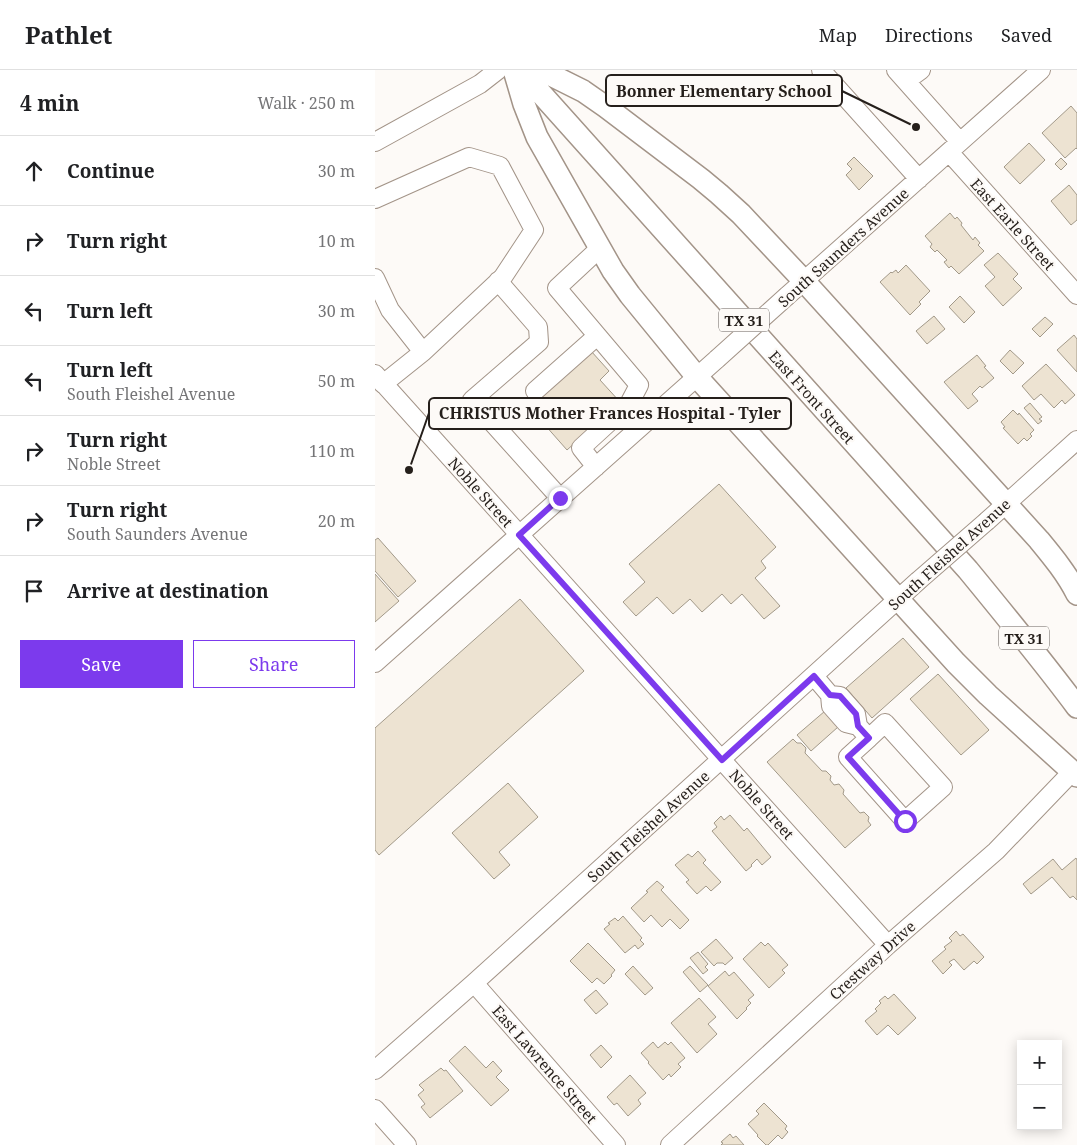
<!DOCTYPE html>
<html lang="en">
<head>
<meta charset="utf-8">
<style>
  body { margin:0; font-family:"Noto Serif",serif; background:#f2f2f2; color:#202124 }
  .controls { position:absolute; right:15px; bottom:15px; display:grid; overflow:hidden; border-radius:0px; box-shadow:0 2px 12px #0003 }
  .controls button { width:45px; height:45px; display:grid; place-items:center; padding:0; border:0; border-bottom:1px solid #e0e0e0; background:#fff; color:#202124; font:25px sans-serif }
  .stop { position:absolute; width:15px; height:15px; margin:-11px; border:4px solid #7c3aed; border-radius:50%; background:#fff }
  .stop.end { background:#7c3aed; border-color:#fff; box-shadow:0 1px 5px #0008 }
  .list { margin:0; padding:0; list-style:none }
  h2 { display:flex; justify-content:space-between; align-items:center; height:65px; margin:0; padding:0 20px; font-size:21px }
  h2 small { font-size:16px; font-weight:400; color:#757577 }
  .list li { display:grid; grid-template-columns:32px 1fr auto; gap:15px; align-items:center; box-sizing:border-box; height:70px; padding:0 20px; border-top:1px solid #e0e0e0 }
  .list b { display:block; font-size:19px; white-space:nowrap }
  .list p { margin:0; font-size:16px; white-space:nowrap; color:#757577 }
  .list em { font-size:16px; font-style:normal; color:#757577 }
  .actions { display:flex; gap:10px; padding:15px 20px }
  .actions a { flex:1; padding:11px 0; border:1px solid #7c3aed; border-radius:0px; text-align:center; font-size:18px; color:#7c3aed }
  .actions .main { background:#7c3aed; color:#fff }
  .icon { flex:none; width:28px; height:28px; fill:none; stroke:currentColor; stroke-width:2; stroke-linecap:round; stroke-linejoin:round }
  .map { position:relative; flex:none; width:702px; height:1075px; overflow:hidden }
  header { display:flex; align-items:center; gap:30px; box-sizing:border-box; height:70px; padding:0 25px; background:#fff; border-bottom:1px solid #e0e0e0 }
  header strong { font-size:24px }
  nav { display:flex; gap:28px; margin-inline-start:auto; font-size:18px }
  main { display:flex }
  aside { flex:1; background:#fff }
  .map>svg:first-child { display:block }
  .building { fill:#ede3d2; stroke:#a29989 }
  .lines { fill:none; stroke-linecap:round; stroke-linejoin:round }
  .minor-casing { stroke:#a39488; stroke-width:20 }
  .major-casing { stroke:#a39488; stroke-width:24 }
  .minor { stroke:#fff; stroke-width:18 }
  .major { stroke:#fff; stroke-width:21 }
  .minor-bridge-casing { stroke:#a39488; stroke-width:20; stroke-linecap:butt }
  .minor-bridge { stroke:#fff; stroke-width:18 }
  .route { stroke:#7c3aed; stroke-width:6 }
  .labels { text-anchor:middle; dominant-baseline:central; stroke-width:4.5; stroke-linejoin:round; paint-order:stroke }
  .shield { fill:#fdfaf7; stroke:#66615d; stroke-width:1 }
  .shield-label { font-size:14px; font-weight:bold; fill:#251f1b }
  .street-label { font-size:15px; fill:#251f1b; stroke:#fdfaf7 }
  .leader { fill:none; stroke:#251f1b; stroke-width:2 }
  .callout-dot { fill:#251f1b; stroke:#fdfaf7; stroke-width:2 }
  .callout { fill:#fdfaf7; stroke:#251f1b; stroke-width:2 }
  .callout-label { font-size:16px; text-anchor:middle; font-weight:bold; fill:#251f1b }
</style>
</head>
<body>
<header>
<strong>Pathlet</strong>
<nav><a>Map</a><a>Directions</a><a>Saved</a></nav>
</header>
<main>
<aside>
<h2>4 min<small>Walk · 250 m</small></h2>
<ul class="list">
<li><svg class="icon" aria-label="ahead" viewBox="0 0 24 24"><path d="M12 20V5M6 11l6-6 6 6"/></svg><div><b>Continue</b></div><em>30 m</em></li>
<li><svg class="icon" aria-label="right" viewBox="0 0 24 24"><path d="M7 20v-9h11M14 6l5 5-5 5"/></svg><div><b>Turn right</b></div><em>10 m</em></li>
<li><svg class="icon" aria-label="left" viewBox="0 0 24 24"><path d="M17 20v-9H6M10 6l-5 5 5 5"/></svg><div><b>Turn left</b></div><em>30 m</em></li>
<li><svg class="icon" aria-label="left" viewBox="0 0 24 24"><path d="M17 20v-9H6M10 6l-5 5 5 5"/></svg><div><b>Turn left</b><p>South Fleishel Avenue</p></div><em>50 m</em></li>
<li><svg class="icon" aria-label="right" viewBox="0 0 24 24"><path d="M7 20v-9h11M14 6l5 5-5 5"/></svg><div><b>Turn right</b><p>Noble Street</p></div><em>110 m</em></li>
<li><svg class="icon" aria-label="right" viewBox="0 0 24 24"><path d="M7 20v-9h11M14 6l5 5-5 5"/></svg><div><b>Turn right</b><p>South Saunders Avenue</p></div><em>20 m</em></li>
<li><svg class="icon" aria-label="arrive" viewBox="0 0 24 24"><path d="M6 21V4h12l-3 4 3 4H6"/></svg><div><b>Arrive at destination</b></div></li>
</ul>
<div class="actions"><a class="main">Save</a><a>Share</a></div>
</aside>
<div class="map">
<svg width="702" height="1075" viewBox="0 0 702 1075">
  <rect width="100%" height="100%" fill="#fdfaf7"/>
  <path class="building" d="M 696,36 L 702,43 L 702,79 L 701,78 L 690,88 L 667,63 Z
    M 654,73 L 670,90 L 645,114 L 629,97 Z
    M 479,87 L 498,106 L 484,120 L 471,105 L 477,99 L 472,94 Z
    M 686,88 L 692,94 L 686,100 L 680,94 Z
    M 694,115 L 702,125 L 702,150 L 696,155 L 676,131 Z
    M 575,143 L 580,149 L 582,147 L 587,153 L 586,155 L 598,170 L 600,167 L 605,173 L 603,175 L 609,181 L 584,204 L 576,196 L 574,198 L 569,192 L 572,190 L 562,180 L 560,182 L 555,177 L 557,174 L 550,166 Z
    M 623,183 L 643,204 L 638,209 L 647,218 L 628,236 L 610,216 L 620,207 L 609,195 Z
    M 531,195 L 555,221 L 544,232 L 546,234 L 535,245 L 505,212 L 516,202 L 517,203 L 521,200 L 523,203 Z
    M 585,226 L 600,242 L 589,253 L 574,237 Z
    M 559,246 L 570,259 L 552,274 L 541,261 Z
    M 670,247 L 678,254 L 665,267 L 657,259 Z
    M 699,265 L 702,269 L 702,302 L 682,280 Z
    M 635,280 L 649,293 L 638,304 L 625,291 Z
    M 216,281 L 234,301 L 225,310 L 245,332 L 192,380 L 154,337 Z
    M 602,285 L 611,296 L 609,297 L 619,308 L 607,318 L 605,316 L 597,324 L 603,331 L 593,339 L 569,312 Z
    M 671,294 L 700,325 L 690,334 L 687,330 L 679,338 L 666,324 L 659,330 L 647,316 Z
    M 655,333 L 667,347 L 664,349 L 667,351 L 663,354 L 649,338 Z
    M 638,340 L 643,345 L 644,343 L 659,360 L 655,364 L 657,366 L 652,371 L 649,368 L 643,374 L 628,358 L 630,357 L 626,352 Z
    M 344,414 L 401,477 L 386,491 L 391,498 L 380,508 L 405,536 L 389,549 L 367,524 L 356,534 L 347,524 L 327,542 L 315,529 L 298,544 L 282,527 L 261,546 L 248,532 L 270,512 L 254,494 Z
    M 3,468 L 41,511 L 23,527 L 0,501 L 0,470 Z
    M 0,504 L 24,531 L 0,552 Z
    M 145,529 L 209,601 L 4,785 L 0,780 L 0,658 Z
    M 528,568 L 554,597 L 497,648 L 471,618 Z
    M 563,604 L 614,660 L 586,685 L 535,629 Z
    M 450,641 L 463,657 L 436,681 L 422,665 Z
    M 418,669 L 422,673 L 426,673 L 431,678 L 430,683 L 447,701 L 451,701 L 456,706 L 455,710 L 459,715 L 464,714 L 469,720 L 468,724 L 485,743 L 489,742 L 494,747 L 493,751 L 496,755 L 470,778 L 392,692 Z
    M 133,713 L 163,747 L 124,782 L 135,795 L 119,809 L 77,763 Z
    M 355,745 L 369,761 L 372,758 L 396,787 L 387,795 L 382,789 L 376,795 L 377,796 L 371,801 L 337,761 L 342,757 L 339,753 L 346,746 L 349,750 Z
    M 323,781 L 331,790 L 328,793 L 346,812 L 336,821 L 331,816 L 322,824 L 311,812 L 314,810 L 300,795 L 313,784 L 317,787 Z
    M 701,788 L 702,790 L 702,830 L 698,826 L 695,828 L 677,807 L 656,824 L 648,814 L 678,789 L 687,800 Z
    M 282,811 L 289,817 L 286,820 L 314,850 L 305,859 L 295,849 L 287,857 L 276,845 L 269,852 L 256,838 L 273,822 L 271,821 Z
    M 248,846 L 267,868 L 265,870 L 269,874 L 263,879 L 260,875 L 250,883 L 229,859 L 235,854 L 233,853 L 240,848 L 243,851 Z
    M 581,861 L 585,866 L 588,864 L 609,887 L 602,894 L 599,891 L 589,900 L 579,889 L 574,892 L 577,895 L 568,904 L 557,891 L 571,879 L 569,877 L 577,871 L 574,868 Z
    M 341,869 L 358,888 L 350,895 L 348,893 L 342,893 L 339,896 L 326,882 Z
    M 386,872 L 390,876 L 393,873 L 413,895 L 407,900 L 410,903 L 394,918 L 368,889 Z
    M 213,873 L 240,900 L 236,905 L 237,906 L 229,914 L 222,908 L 217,913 L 195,891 Z
    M 323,882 L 333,894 L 330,897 L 333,900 L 328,904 L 315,888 Z
    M 258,896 L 278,918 L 270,925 L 250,904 Z
    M 315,896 L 333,915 L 325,922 L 308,902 Z
    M 350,901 L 354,906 L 359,902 L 379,925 L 373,930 L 376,933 L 371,938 L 372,939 L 362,949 L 333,916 Z
    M 221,920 L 233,934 L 221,944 L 209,930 Z
    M 519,924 L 541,948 L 523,965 L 513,955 L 502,965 L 490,951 L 502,941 L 500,939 L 506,933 L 504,931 L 510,926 L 513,929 Z
    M 324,928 L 341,947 L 333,954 L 342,964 L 322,983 L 296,953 Z
    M 278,972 L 283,978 L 290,972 L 293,975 L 296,972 L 310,988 L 303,994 L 306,997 L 296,1007 L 294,1004 L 288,1010 L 273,993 L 274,992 L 266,983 Z
    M 226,975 L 237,987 L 226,998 L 215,985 Z
    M 90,976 L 111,998 L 118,991 L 127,1001 L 121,1007 L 134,1020 L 116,1036 L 74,991 Z
    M 66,998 L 69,1001 L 71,1000 L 88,1021 L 55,1048 L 46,1037 L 50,1034 L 43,1025 L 49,1020 L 44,1015 Z
    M 255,1005 L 271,1023 L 263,1030 L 266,1034 L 253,1046 L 242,1033 L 239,1035 L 232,1027 Z
    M 389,1033 L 412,1056 L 410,1059 L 413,1062 L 407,1069 L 403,1065 L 393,1075 L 391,1075 L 382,1066 L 383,1065 L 373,1054 L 384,1044 L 381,1041 Z
    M 355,1064 L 358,1068 L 361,1066 L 369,1075 L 346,1075 L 348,1073 L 346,1072 Z"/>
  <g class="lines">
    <defs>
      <path id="minor" d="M 446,0 L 544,109
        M 521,0 L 585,72
        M 531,11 L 546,0
        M 0,72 L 105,14 L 123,0
        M 574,82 L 702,225
        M 0,129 L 94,87 L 125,96 L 159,160 L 128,207 L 48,282 L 8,314
        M 0,208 L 15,240 L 48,282
        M 123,211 L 163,257 L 164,272 L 97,330 L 185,428
        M 412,226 L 666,0
        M 0,304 L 513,875
        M 160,321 L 222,266
        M 221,397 L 206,378 L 254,334 L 264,315 L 182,218 L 225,178
        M 612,451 L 702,370
        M 0,593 L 342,289
        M 439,606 L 455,625 L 456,636 L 471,653 L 483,656 L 481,644 L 465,626 L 455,625
        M 483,656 L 494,668 L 510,653 L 568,717 L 530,751 L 473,687 L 494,668
        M 99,913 L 241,1075
        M 0,1000 L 99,913 L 543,511
        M 0,1039 L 32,1075
        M 295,1075 L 513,875 L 621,781 L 697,702"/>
      <path id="major" d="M 139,0 L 149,34 L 162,67 L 238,201 L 255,225 L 322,307 L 581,593 L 613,625 L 702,706
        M 145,0 L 593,500 C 630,545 667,590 702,637
        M 162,0 L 176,5 L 208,21 L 231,37 L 326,109 L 344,124 L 366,144 L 429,211 L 664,470 C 678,487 692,504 702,524"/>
    </defs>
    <use href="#minor" class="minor-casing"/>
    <use href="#major" class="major-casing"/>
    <use href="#minor" class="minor"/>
    <use href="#major" class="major"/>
    <defs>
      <path id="minor-bridge" d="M 342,289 L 412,226
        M 543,511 L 612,451"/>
    </defs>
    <use href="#minor-bridge" class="minor-bridge-casing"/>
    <use href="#minor-bridge" class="minor-bridge"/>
  </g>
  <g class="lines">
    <path class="route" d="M 185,428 L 144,465 L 347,690 L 439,606 L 455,625 L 465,626 L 481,644 L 483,656 L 494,668 L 473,687 L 530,751"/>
  </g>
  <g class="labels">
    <g class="shield">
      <rect x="344" y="238.5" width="50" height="23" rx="4"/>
      <rect x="624" y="556.5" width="50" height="23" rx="4"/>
    </g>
    <g class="shield-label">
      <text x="369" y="250">TX 31</text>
      <text x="649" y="568">TX 31</text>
    </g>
    <g class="street-label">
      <text transform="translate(638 154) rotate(48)">East Earle Street</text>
      <text transform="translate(468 177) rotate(-42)">South Saunders Avenue</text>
      <text transform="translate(437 327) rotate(48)">East Front Street</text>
      <text transform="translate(106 422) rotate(48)">Noble Street</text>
      <text transform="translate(574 484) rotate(-42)">South Fleishel Avenue</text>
      <text transform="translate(387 734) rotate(48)">Noble Street</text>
      <text transform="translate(273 756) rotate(-42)">South Fleishel Avenue</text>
      <text transform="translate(497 890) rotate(-42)">Crestway Drive</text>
      <text transform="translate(170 994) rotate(49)">East Lawrence Street</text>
    </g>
  </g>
  <path class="leader" d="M541 57L467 21M34 400L54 343"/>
  <g class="callout-dot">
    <circle cx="541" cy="57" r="5"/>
    <circle cx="34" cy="400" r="5"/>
  </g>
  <g class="callout">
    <rect x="231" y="5" width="236" height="31" rx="5"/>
    <rect x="54" y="328" width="362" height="31" rx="5"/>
  </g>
  <g class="callout-label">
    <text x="349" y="27">Bonner Elementary School</text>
    <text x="235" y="349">CHRISTUS Mother Frances Hospital - Tyler</text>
  </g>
</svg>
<div class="controls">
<button>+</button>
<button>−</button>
</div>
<div class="stop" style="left:530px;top:751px"></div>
<div class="stop end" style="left:185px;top:428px"></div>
</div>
</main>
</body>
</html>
